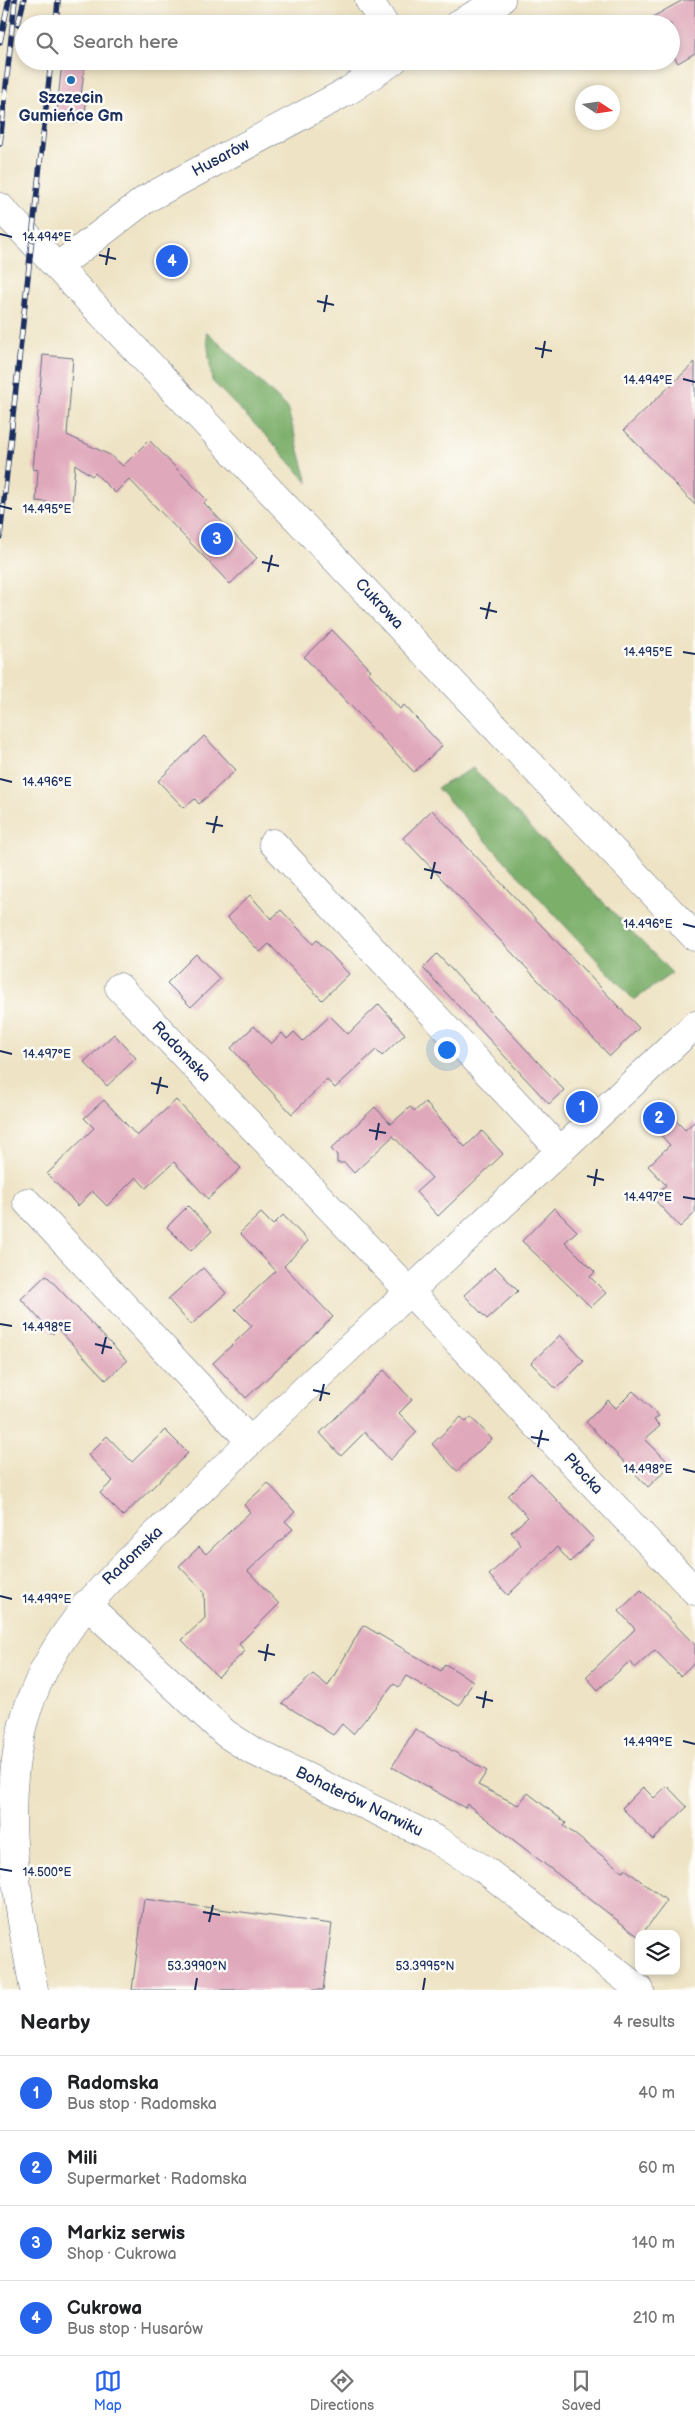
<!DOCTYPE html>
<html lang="en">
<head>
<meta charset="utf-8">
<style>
  body { margin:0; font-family:"Balsamiq Sans",sans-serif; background:#f2f2f2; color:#202124 }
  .controls { position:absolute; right:15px; bottom:15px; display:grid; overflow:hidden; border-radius:10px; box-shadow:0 2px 8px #0003 }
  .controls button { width:45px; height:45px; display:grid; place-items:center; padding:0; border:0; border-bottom:1px solid #e0e0e0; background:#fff; color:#202124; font:25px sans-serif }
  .compass { position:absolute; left:575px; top:85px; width:45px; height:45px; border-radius:50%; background:#fff; box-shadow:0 2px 8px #0003; rotate:102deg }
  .you { position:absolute; left:446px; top:1049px; width:18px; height:18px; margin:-12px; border:4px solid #fff; border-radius:50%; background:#1a73e8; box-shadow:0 0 0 8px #1a73e833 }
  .badge { display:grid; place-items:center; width:32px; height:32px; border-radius:50%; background:#2563eb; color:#fff; font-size:16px; font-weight:700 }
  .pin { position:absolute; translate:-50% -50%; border:2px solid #fff; box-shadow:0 1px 5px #0006 }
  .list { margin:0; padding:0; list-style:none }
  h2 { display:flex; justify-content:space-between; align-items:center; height:65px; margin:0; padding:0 20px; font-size:21px }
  h2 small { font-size:16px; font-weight:400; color:#757577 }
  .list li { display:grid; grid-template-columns:32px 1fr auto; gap:15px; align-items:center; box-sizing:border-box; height:75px; padding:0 20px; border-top:1px solid #e0e0e0 }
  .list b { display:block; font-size:19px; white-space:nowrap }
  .list p { margin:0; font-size:16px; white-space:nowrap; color:#757577 }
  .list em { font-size:16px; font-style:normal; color:#757577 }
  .icon { flex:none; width:28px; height:28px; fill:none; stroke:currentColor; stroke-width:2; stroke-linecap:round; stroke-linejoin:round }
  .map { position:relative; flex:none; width:695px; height:1990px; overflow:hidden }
  .search { position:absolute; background:#fff; box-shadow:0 2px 8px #0003; left:15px; right:15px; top:15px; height:55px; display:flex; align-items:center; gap:12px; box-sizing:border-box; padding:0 18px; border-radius:28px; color:#757577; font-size:19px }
  .sheet { height:365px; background:#fff }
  nav { display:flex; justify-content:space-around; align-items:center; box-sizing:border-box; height:70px; border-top:1px solid #e0e0e0; background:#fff; font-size:14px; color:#757577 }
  nav a { display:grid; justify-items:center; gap:2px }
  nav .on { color:#2563eb }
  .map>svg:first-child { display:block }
  .forest { fill:#7caf6a; stroke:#4c6f64 }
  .building { fill:#e0a8bb }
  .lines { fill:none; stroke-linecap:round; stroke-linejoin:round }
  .minor-casing { stroke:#656e82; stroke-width:29 }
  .minor { stroke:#fff; stroke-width:28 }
  .rail-casing { stroke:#1b2f5e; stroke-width:5.5 }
  .rail { stroke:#fdfcf7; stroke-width:4; stroke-dasharray:11; stroke-linecap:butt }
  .ticks { fill:none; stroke:#1b2f5e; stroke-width:2 }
  .poi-dot { fill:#1f6fb2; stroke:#fdfcf7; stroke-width:2 }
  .labels { text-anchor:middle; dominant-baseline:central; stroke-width:5; stroke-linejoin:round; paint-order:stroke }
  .poi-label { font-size:16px; font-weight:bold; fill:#1b2f5e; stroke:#fdfcf7 }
  .street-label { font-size:16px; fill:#1b2f5e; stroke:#fdfcf7 }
  .ticks-label { font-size:12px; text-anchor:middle; fill:#1b2f5e; stroke:#fdfcf7; stroke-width:5; stroke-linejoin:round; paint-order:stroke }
</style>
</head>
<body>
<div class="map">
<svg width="695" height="1990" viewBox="0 0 695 1990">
  <rect width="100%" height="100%" fill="#fdfcf7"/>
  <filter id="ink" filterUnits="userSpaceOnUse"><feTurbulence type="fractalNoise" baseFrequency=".02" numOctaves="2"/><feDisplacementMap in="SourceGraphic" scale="10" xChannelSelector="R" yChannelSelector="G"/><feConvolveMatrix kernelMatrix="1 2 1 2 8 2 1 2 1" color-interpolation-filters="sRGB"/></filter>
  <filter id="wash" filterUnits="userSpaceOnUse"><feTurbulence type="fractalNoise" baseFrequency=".0096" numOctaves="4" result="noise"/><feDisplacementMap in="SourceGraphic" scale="20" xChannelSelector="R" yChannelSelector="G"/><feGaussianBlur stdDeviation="1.12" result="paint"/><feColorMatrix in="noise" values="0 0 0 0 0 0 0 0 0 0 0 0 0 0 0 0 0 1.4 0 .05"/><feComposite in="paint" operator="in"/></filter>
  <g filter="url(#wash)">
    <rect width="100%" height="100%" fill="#eee3c4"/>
    <path class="forest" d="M 206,331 L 287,407 L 308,483 L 273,443 L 212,381 Z
      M 473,768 L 672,973 L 634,1000 L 437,788 Z"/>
    <g id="blocks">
      <path class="building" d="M 683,0 L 695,0 L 695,53 L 678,63 L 671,51 L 671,24 L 640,24 Z
        M 62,61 L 85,61 L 81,97 L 86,103 L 85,116 L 77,123 L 56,121 Z
        M 43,355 L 73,358 L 67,435 L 110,455 L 123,466 L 149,440 L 207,500 L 204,503 L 257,558 L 230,584 L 129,479 L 115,493 L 95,473 L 92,476 L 75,464 L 72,505 L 36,501 L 38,470 L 33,469 Z
        M 695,362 L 695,505 L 624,430 Z
        M 332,630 L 371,670 L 368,672 L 400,709 L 404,705 L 442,746 L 414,772 L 304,657 Z
        M 204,736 L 236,770 L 199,804 L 195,799 L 184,808 L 158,781 Z
        M 432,810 L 639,1028 L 610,1056 L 403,838 Z
        M 250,895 L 271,919 L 281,910 L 313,944 L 317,940 L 349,974 L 322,1000 L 269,944 L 260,952 L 227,917 Z
        M 196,954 L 220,979 L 191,1007 L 167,983 Z
        M 437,954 L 564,1090 L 549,1104 L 423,968 Z
        M 379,1004 L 405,1034 L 382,1056 L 376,1050 L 335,1088 L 327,1080 L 292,1114 L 231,1048 L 254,1026 L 271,1044 L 282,1033 L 287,1039 L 294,1032 L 303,1041 L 330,1016 L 348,1034 Z
        M 114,1034 L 136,1058 L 107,1086 L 84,1062 Z
        M 104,1100 L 137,1136 L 176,1100 L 241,1168 L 208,1199 L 174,1162 L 146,1188 L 136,1177 L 107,1206 L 92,1191 L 78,1206 L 47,1174 L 94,1128 L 84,1118 Z
        M 425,1102 L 465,1147 L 482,1131 L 503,1154 L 438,1216 L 416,1192 L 432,1178 L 393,1136 L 354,1173 L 345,1163 L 337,1163 L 337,1155 L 331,1149 L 375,1107 L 391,1124 L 410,1107 L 415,1111 Z
        M 658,1102 L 685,1130 L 695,1121 L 695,1213 L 680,1227 L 652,1197 L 666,1185 L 648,1166 L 670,1145 L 643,1116 Z
        M 188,1206 L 212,1231 L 191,1251 L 167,1227 Z
        M 554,1208 L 577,1231 L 565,1242 L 595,1272 L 590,1277 L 606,1293 L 591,1307 L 522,1241 Z
        M 261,1213 L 273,1225 L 283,1215 L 308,1241 L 284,1266 L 333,1317 L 246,1398 L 213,1363 L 252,1326 L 235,1309 L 276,1271 L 240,1233 Z
        M 495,1267 L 518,1291 L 487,1319 L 464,1295 Z
        M 203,1268 L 226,1293 L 191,1325 L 168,1299 Z
        M 46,1275 L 127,1361 L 106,1380 L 58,1329 L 53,1334 L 21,1299 Z
        M 560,1335 L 584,1361 L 556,1389 L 531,1363 Z
        M 384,1370 L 412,1400 L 399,1413 L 417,1432 L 390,1460 L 365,1432 L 341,1456 L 320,1433 Z
        M 633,1391 L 659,1416 L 654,1420 L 660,1426 L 645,1439 L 671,1465 L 648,1487 L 586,1422 L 608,1400 L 616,1408 Z
        M 461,1417 L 466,1422 L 471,1417 L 492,1439 L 457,1471 L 432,1444 Z
        M 165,1430 L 188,1453 L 123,1516 L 100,1493 L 113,1481 L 88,1455 L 107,1436 L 132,1462 Z
        M 531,1473 L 594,1539 L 570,1562 L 557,1547 L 508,1595 L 489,1575 L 521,1545 L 511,1532 L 528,1517 L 508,1496 Z
        M 268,1483 L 295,1512 L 285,1521 L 293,1529 L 248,1571 L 279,1604 L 239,1644 L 245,1651 L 218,1677 L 182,1640 L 205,1618 L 204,1592 L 179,1566 L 199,1547 L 206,1554 L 250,1512 L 244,1505 Z
        M 641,1590 L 695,1645 L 695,1662 L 680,1676 L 655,1650 L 635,1668 L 630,1661 L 598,1690 L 586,1677 L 635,1629 L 619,1611 Z
        M 363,1625 L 441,1671 L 445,1664 L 473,1681 L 459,1706 L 406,1676 L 399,1687 L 394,1684 L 353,1734 L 342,1724 L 333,1735 L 282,1703 L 313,1674 L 328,1686 Z
        M 415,1729 L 487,1771 L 478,1785 L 518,1805 L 528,1793 L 566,1823 L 564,1826 L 623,1872 L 625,1869 L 667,1901 L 642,1934 L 639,1934 L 639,1937 L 467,1804 L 465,1808 L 392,1767 Z
        M 667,1786 L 687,1807 L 653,1840 L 622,1808 L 643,1787 L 654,1798 Z
        M 144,1899 L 332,1924 L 323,1990 L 132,1990 Z"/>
    </g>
  </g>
  <g filter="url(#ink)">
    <use href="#blocks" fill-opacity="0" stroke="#656e82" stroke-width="1"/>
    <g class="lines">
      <defs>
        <path id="minor" d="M 369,0 L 384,24
          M 458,24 L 501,0
          M 0,207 L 695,937
          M 57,267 L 146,199 L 348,91 L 393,61
          M 273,843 L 561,1151
          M 119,987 L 695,1591
          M 27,1202 L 250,1441
          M 86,1604 L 225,1733 L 251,1750 L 435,1839 L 485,1870 L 640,1990
          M 34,1990 C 18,1902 0,1812 23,1724 C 49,1631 110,1579 176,1515 C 223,1468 271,1421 320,1375 C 444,1258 570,1142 695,1025"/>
      </defs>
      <use href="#minor" class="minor-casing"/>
      <use href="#minor" class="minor"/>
      <defs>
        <path id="rail" d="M 18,24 L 24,0
          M 56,24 L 58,0
          M 0,42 L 9,0
          M 0,144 L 15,0
          M 0,537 L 51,61"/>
      </defs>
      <use href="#rail" class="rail-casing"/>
      <use href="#rail" class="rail"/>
    </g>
  </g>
  <path class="ticks" d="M 0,234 L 12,237M 99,255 L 116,259M 106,265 L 109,248M 317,301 L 334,305M 324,312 L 327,295M 535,348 L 552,351M 542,358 L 545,341M 683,379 L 695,382M 0,506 L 12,509M 262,562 L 279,566M 268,572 L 272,555M 480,608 L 497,612M 486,619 L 490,602M 683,652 L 695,654M 0,779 L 12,782M 206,823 L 223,826M 213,833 L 217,816M 424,869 L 441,873M 431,879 L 435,862M 683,924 L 695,927M 0,1051 L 12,1054M 151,1083 L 168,1087M 157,1094 L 161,1077M 369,1130 L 386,1133M 376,1140 L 379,1123M 587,1176 L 604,1180M 594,1186 L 597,1169M 683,1197 L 695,1199M 0,1324 L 12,1326M 95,1344 L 112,1348M 102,1354 L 106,1337M 313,1390 L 330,1394M 320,1401 L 324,1384M 531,1437 L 549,1440M 538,1447 L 542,1430M 683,1469 L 695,1472M 0,1596 L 12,1599M 258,1651 L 275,1655M 265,1661 L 268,1644M 476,1697 L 493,1701M 483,1708 L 486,1691M 683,1741 L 695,1744M 0,1869 L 12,1871M 203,1912 L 220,1915M 209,1922 L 213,1905M 195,1990 L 197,1978M 423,1990 L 425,1978"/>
  <circle class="poi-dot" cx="71" cy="80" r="5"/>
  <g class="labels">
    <g class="poi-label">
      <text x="71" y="98">Szczecin<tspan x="71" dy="18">Gumieńce Gm</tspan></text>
    </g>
    <g class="street-label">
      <text transform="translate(221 158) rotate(-28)">Husarów</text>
      <text transform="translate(379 604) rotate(47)">Cukrowa</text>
      <text transform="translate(181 1052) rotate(46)">Radomska</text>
      <text transform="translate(583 1474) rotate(47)">Płocka</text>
      <text transform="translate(133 1556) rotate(-44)">Radomska</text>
      <text transform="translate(359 1802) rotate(26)">Bohaterów Narwiku</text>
    </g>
  </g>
  <g class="ticks-label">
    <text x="47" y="241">14.494°E</text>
    <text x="648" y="384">14.494°E</text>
    <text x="47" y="513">14.495°E</text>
    <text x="648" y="656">14.495°E</text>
    <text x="47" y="786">14.496°E</text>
    <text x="648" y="928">14.496°E</text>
    <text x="47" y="1058">14.497°E</text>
    <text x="648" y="1201">14.497°E</text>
    <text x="47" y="1331">14.498°E</text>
    <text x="648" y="1473">14.498°E</text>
    <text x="47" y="1603">14.499°E</text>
    <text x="648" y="1746">14.499°E</text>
    <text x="47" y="1876">14.500°E</text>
    <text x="197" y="1970">53.3990°N</text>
    <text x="425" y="1970">53.3995°N</text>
  </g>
</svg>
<div class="controls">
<button><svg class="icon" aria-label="layers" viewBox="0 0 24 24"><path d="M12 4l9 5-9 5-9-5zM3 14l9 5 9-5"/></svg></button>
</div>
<svg class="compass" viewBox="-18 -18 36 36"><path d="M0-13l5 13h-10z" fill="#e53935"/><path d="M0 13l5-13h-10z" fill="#757577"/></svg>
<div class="you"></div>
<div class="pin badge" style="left:582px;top:1107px">1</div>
<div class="pin badge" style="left:659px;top:1118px">2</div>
<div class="pin badge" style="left:217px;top:539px">3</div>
<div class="pin badge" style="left:172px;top:261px">4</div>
<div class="search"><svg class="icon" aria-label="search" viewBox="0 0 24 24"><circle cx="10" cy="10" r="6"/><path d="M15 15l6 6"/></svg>Search here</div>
</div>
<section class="sheet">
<h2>Nearby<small>4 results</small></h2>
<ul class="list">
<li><span class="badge">1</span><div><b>Radomska</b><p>Bus stop · Radomska</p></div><em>40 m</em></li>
<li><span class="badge">2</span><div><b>Mili</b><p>Supermarket · Radomska</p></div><em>60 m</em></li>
<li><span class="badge">3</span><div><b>Markiz serwis</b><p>Shop · Cukrowa</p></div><em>140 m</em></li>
<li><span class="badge">4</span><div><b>Cukrowa</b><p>Bus stop · Husarów</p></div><em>210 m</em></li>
</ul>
</section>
<nav>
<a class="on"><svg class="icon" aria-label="map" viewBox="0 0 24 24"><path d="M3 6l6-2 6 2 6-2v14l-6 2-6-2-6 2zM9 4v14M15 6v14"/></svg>Map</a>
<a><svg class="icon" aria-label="directions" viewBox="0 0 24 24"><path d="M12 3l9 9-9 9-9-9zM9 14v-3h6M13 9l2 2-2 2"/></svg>Directions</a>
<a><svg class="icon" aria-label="saved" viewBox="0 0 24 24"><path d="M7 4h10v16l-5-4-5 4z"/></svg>Saved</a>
</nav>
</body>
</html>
